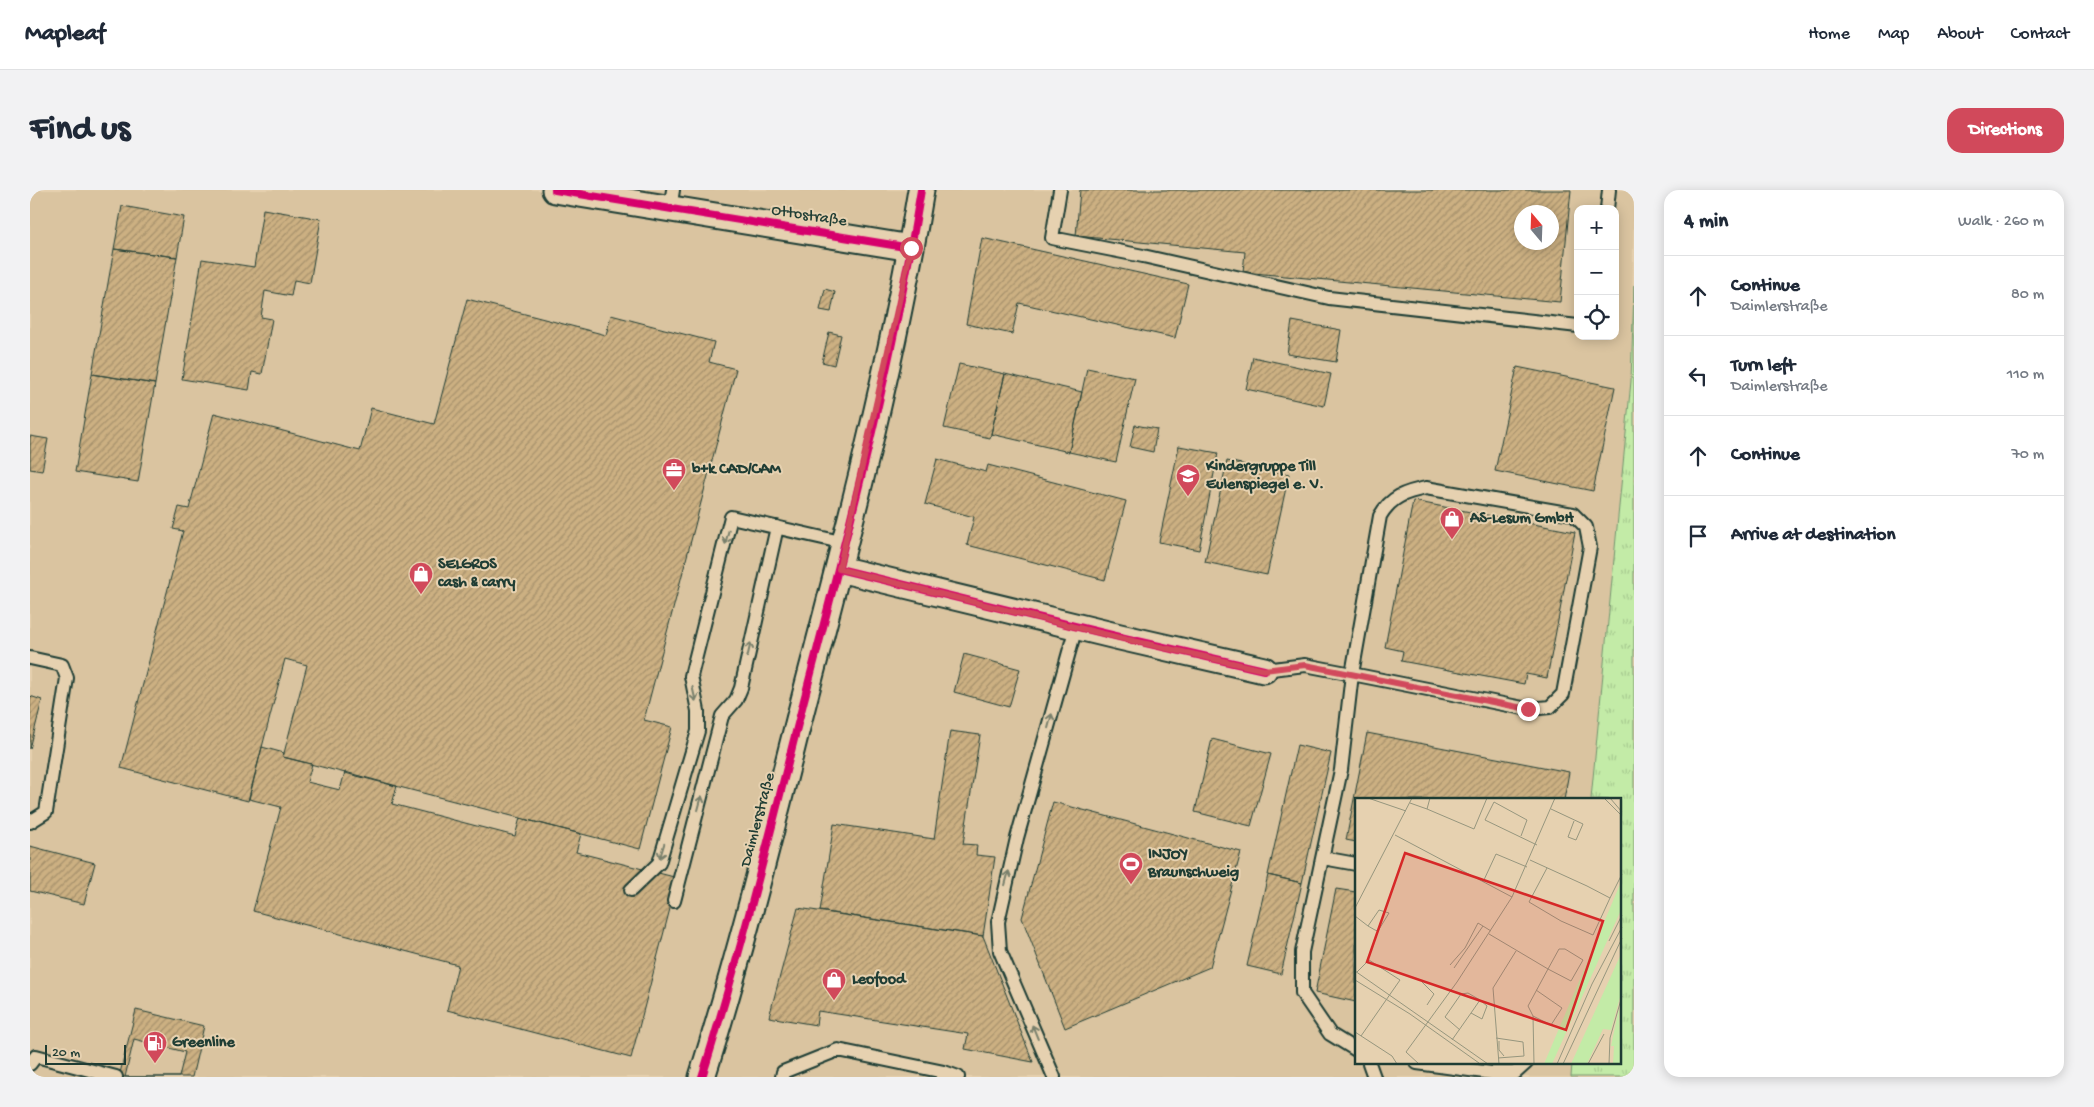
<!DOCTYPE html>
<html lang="en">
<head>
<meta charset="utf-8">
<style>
  body { margin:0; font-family:"Gochi Hand",sans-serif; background:#f2f2f3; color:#1f2937 }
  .controls { position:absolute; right:15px; top:15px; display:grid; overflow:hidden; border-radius:10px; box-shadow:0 2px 12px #0003 }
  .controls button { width:45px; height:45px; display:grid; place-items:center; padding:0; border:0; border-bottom:1px solid #e0e1e3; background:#fff; color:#1f2937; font:25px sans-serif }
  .compass { position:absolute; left:1484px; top:15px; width:45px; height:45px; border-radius:50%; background:#fff; box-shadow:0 2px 12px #0003; rotate:341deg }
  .scale { position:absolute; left:15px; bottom:12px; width:81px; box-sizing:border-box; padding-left:5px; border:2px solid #1f3d34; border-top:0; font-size:14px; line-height:18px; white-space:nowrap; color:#1f3d34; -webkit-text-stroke:4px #e6d1b0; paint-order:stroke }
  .stop { position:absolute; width:15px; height:15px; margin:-11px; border:4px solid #d1495b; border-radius:50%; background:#fff }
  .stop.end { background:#d1495b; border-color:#fff; box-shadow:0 1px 5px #0008 }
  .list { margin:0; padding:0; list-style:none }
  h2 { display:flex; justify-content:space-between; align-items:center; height:65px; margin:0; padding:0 20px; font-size:21px }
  h2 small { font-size:16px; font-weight:400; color:#747a83 }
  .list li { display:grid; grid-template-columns:32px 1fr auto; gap:15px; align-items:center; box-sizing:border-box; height:80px; padding:0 20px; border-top:1px solid #e0e1e3 }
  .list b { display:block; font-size:19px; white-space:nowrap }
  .list p { margin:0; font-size:16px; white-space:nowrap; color:#747a83 }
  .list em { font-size:16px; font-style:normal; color:#747a83 }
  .icon { flex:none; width:28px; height:28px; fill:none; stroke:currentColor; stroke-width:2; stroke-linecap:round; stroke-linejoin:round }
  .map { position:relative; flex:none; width:1604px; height:887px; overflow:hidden; border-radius:15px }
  header { display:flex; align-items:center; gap:30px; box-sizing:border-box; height:70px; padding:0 25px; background:#fff; border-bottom:1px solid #e0e1e3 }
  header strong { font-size:24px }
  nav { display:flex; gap:28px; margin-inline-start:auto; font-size:18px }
  .intro { display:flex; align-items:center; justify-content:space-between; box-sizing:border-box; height:120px; padding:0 30px }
  h1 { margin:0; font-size:35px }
  .button { padding:12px 22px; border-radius:15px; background:#d1495b; color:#fff; font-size:18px; font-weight:700 }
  main { display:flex; gap:30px; padding:0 30px }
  aside { flex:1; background:#fff; border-radius:15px; box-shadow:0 2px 12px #0003 }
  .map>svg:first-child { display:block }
  .built { fill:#dac4a0; fill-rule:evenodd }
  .grass { fill:url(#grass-tufts); stroke:#71946e }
  .building { fill:url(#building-hatch); stroke:#1f3d34; fill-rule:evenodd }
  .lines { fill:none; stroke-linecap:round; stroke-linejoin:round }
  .lane-casing { stroke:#1f3d34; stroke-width:16 }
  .street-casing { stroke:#1f3d34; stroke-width:29 }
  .lane { stroke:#e6d1b0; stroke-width:12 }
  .street { stroke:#e6d1b0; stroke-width:25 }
  .cycleway-casing { stroke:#e6d1b0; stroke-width:11 }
  .cycleway { stroke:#d6006c; stroke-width:8 }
  .oneway { stroke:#79806c }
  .route { stroke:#d1495b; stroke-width:6 }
  .labels { text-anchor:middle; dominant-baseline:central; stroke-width:4; stroke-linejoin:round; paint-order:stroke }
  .street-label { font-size:16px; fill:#1f3d34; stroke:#e6d1b0 }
  .poi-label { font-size:16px; font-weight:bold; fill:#1f3d34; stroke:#e6d1b0; text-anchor:start }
  .inset-road { fill:none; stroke:#96967e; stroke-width:1 }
  .view { fill:#d62828; fill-opacity:0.15; stroke:#d62828; stroke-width:2.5 }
  .inset-edge { fill:none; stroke:#1f3d34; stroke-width:2.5 }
</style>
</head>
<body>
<header>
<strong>Mapleaf</strong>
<nav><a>Home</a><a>Map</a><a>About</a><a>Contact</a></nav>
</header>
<div class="intro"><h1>Find us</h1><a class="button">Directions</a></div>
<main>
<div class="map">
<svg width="1604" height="887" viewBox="0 0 1604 887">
  <defs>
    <pattern id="grass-tufts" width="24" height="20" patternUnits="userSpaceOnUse" patternTransform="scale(1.25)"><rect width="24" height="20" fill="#c3eba7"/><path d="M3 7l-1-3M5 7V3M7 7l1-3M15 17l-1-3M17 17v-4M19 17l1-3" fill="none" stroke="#a7ca90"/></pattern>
    <pattern id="building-hatch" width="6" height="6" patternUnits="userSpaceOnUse" patternTransform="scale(1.25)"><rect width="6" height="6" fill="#ccb082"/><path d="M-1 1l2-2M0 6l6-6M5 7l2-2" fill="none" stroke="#a5906b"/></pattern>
  </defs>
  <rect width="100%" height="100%" fill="#e6d1b0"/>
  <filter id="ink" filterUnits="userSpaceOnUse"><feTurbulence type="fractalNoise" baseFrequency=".02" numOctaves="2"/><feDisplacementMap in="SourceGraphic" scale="10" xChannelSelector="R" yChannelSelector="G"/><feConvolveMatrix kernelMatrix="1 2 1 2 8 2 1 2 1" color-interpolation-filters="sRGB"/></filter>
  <g filter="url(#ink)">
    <path class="built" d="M 0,0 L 1604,0 L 1601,191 L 1561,609 L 1326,610 L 1326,873 L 1542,873 L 1541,887 L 0,887 ZM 1548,19 L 1585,19 L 1585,146 L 1548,146 ZM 1492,22 L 1522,22 L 1522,52 L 1492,52 Z"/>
    <path class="grass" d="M 1604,95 L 1604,887 L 1541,887 L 1542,873 L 1590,873 L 1590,610 L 1561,609 L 1601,191 Z"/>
    <path class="building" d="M 1050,0 L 1541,0 L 1530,112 L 1213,82 L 1215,62 L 1046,46 ZM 1492,22 L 1522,22 L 1522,52 L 1492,52 Z
      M 92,16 L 154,27 L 147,67 L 84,59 Z
      M 233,19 L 291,29 L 280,93 L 264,90 L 261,106 L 235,101 L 231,127 L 242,129 L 232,184 L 222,182 L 219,200 L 152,189 L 172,69 L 224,77 Z
      M 952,48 L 1158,94 L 1145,148 L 989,113 L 982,144 L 936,134 Z
      M 84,59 L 147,67 L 125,194 L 62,184 Z
      M 795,99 L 805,102 L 801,122 L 790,120 Z
      M 437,109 L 576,145 L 581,125 L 684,152 L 679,172 L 706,179 L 614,530 L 642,537 L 610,659 L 253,567 L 277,475 L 255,469 L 218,611 L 91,578 L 153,341 L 143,339 L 149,317 L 159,319 L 184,223 L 330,261 L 341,218 L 404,234 Z
      M 1262,131 L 1311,140 L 1306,172 L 1257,164 Z
      M 799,142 L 811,145 L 804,175 L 792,172 Z
      M 1223,167 L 1301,184 L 1294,216 L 1216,199 Z
      M 929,174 L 975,184 L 960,248 L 914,238 Z
      M 1487,177 L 1585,197 L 1563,301 L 1465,281 Z
      M 1057,178 L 1105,188 L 1086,272 L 1039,262 Z
      M 62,184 L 125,194 L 108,292 L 45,282 Z
      M 975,184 L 1052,202 L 1039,262 L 961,244 Z
      M 1105,235 L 1127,239 L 1123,262 L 1100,257 Z
      M 0,246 L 18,249 L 12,281 L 0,279 Z
      M 1149,256 L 1188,263 L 1169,360 L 1129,352 Z
      M 907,269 L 956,282 L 958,275 L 1096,311 L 1075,390 L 937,355 L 944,327 L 895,314 Z
      M 1197,271 L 1259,284 L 1237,385 L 1175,372 Z
      M 1383,311 L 1545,342 L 1517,488 L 1496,484 L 1494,494 L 1371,471 L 1373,461 L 1355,457 Z
      M 934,464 L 990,479 L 979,517 L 924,502 Z
      M 0,506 L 12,510 L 0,559 Z
      M 920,541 L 950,545 L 933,654 L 947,655 L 946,665 L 965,667 L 953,746 L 790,721 L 804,634 L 904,649 Z
      M 1337,543 L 1539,582 L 1534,610 L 1326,610 L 1326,652 L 1316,650 Z
      M 1182,549 L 1241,564 L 1221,636 L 1165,622 Z
      M 1267,555 L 1301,563 L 1272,693 L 1238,685 Z
      M 232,557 L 254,563 L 253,567 L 282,574 L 277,592 L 310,600 L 315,582 L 367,596 L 362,614 L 485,646 L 490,628 L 551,644 L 546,662 L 648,688 L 601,868 L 417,820 L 428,775 L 223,721 L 251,617 L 219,609 Z
      M 1023,612 L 1211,662 L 1180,777 L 1035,838 L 992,728 Z
      M 0,656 L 65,673 L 54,714 L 0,701 Z
      M 1238,685 L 1272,693 L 1251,784 L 1217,776 Z
      M 1306,699 L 1326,702 L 1326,812 L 1285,803 Z
      M 768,718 L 953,746 L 1003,872 L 935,859 L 938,844 L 788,821 L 786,835 L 739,827 Z
      M 106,820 L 174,836 L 162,887 L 89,887 Z
      M 104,849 L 155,862 L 149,887 L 95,887 Z"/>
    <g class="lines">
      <defs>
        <path id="lane" d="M 1030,0 L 1022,48 L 1113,66 L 1299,108 L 1548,136
          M 640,19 L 643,0
          M 1577,19 L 1579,0
          M 1396,298 L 1543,324 L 1556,337 L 1560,357 L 1533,504 L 1520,517 L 1498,519 L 1322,484 L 1350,326 C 1361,307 1375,302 1396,298 Z
          M 0,468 L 32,475 L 37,488 L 16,622 L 0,632
          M 1234,480 L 1275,475 L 1322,484 L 1311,580 L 1272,762 L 1272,803 L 1300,844 L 1326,860
          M 1293,668 L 1326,674
          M 601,700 L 629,673 L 668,541 L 668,521 L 661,486 L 701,327 L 815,353
          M 644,711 L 692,526 L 706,510 L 711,498 L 747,337
          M 1339,873 L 1344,887
          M 1387,873 L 1462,883 L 1485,883 L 1496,873
          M 0,874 L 6,866 L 86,887
          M 752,887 L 753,882 L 808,860 L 914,882
          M 912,887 L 914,882 L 928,887
          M 1024,887 L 970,761 L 968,732 L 987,648 L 1046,437"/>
        <path id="street" d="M 525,0 L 881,58
          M 809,379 L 1090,447 L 1234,480
          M 672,887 C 711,763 742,636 774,510 C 818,342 863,172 891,0"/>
      </defs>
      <use href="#lane" class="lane-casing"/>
      <use href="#street" class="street-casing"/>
      <use href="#lane" class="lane"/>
      <use href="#street" class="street"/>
      <defs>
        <path id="cycleway" d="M 525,0 L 881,58
          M 809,379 L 1090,447 L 1234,480
          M 672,887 C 711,763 742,636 774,510 C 818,342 863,172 891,0"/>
      </defs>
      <use href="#cycleway" class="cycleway-casing"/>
      <use href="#cycleway" class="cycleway"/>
    </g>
    <defs><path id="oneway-shaft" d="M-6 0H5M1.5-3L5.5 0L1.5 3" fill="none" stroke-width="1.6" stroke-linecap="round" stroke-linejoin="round" transform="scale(1.25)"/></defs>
    <g class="oneway">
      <use href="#oneway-shaft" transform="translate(697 347) rotate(104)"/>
      <use href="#oneway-shaft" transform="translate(719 460) rotate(-77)"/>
      <use href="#oneway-shaft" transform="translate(664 504) rotate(77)"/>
      <use href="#oneway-shaft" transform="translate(1020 531) rotate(-75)"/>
      <use href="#oneway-shaft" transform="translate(670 613) rotate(-75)"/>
      <use href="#oneway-shaft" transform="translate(632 661) rotate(107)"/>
      <use href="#oneway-shaft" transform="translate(977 688) rotate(-75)"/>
      <use href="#oneway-shaft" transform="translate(1005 842) rotate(-112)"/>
    </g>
  </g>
  <g class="lines" filter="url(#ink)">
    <path class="route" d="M 881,58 L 809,379 L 1090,448 L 1234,480 L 1275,475 L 1498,519"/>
  </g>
  <defs>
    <symbol id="office-pin" viewBox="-11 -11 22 30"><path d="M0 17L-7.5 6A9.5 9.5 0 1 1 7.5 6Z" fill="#d1495b" stroke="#e6d1b0"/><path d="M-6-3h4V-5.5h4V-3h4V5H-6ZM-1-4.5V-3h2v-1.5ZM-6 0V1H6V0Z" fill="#fff"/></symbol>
    <symbol id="school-pin" viewBox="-11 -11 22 30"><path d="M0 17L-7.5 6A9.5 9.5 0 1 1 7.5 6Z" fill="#d1495b" stroke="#e6d1b0"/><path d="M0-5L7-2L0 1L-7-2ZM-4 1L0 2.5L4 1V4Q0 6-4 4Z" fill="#fff"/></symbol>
    <symbol id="shop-pin" viewBox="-11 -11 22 30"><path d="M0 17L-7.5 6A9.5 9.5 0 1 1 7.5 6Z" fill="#d1495b" stroke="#e6d1b0"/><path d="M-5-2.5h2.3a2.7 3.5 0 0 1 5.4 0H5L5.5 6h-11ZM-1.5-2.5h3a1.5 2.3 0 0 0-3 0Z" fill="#fff"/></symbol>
    <symbol id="stadium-pin" viewBox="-11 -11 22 30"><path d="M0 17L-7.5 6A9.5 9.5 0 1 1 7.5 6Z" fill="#d1495b" stroke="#e6d1b0"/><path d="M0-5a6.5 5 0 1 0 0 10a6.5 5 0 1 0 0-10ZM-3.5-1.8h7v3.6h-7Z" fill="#fff"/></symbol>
    <symbol id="fuel-pin" viewBox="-11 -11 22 30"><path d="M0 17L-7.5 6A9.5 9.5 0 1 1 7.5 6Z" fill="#d1495b" stroke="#e6d1b0"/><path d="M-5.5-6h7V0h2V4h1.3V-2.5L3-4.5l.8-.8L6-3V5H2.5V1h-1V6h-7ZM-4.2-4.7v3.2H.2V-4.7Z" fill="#fff"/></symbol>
  </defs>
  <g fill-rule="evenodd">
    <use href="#office-pin" x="630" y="266" width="28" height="38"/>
    <use href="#school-pin" x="1144" y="272" width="28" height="38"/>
    <use href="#shop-pin" x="1408" y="315" width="28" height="38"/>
    <use href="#shop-pin" x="377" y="370" width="28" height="38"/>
    <use href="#stadium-pin" x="1087" y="660" width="28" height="38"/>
    <use href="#shop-pin" x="790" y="776" width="28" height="38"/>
    <use href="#fuel-pin" x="111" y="839" width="28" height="38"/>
  </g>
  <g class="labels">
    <g class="street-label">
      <text transform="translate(779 27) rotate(9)">Ottostraße</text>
      <text transform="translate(729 630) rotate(-75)">Daimlerstraße</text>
    </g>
    <g class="poi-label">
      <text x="1176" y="277">Kindergruppe Till<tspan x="1176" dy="18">Eulenspiegel e. V.</tspan></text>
      <text x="662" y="280">b+k CAD/CAM</text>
      <text x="1440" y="329">AS-Lesum GmbH</text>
      <text x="408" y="375">SELGROS<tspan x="408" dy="18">cash &amp; carry</tspan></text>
      <text x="1118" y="665">INJOY<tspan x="1118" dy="18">Braunschweig</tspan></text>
      <text x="822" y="790">Leofood</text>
      <text x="142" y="853">Greenline</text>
    </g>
  </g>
  <g transform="translate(1325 608)">
    <rect width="266" height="266" fill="#e6d1b0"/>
    <path d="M 266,84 L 266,112 L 197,266 L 189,266 ZM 266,156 L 266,196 L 256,232 L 248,231 L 232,266 L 216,266 ZM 264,210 L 266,266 L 258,266 L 259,248 L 256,248 Z" fill="#c3eba7"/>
    <path class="inset-road" d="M 13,0 L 51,13M 75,0 L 72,11 L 119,31 L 132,0M 249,0 L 267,18M 255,0 L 267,14M 55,5 L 72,11M 196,11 L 228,26 L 221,42 L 213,39 L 219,23M 40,37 L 157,99M 166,38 L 172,22 L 139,4 L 130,22 L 182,47M 175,62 L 232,88 L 255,100 L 238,137 L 206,123 L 174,104 L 192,70M 128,84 L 141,56 L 172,69M 255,100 L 267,76M 0,110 L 57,0M 0,118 L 13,128 L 20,132 L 23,133 L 34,115 L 24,112 L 13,128M 134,136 L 193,171 L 173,208 L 178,218 L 179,266M 254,143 L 267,117M 204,151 L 210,151 L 228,162 L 216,183 L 193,171 ZM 95,167 L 110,150 L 123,125 L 136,133M 99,170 L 128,128M 0,173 L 133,266M 2,174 L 14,162 L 45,182 L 6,238M 0,182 L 55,216 L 124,265M 67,184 L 79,196 L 72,207M 178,218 L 196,227 L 207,210 L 181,192M 105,232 L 90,219 L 106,196 L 113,195 L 125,202M 0,234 L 37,258 L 42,266M 141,240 L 168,244 L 169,258 L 143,260M 97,242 L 116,215 L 127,221 L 132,208 L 125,202 L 116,215M 144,243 L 144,252 L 149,258M 64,266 L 51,254 L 102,184 L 157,99 L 200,0M 144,266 L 138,190 L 161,153M 202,266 L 237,186 L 267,129M 208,266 L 267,140M 233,266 L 249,236M 254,266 L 255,240 L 267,198"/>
    <path class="view" d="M 50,55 L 248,123 L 211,232 L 12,164 Z"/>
    <rect width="266" height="266" class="inset-edge"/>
  </g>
</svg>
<div class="controls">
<button>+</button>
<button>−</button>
<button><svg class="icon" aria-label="locate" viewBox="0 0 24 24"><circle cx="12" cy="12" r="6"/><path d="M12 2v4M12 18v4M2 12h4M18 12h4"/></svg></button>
</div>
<svg class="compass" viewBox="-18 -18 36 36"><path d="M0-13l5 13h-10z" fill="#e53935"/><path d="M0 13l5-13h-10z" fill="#747a83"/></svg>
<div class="scale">20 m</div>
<div class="stop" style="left:881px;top:58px"></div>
<div class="stop end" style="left:1498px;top:519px"></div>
</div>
<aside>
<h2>4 min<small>Walk · 260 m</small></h2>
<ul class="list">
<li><svg class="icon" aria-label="ahead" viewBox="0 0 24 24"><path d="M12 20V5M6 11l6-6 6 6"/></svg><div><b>Continue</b><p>Daimlerstraße</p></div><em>80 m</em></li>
<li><svg class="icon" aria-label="left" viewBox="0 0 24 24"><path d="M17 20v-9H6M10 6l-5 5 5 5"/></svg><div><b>Turn left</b><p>Daimlerstraße</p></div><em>110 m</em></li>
<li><svg class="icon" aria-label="ahead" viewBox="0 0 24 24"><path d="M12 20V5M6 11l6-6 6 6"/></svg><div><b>Continue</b></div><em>70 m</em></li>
<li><svg class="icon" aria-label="arrive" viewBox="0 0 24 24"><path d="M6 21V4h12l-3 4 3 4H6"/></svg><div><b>Arrive at destination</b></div></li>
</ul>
</aside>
</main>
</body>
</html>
